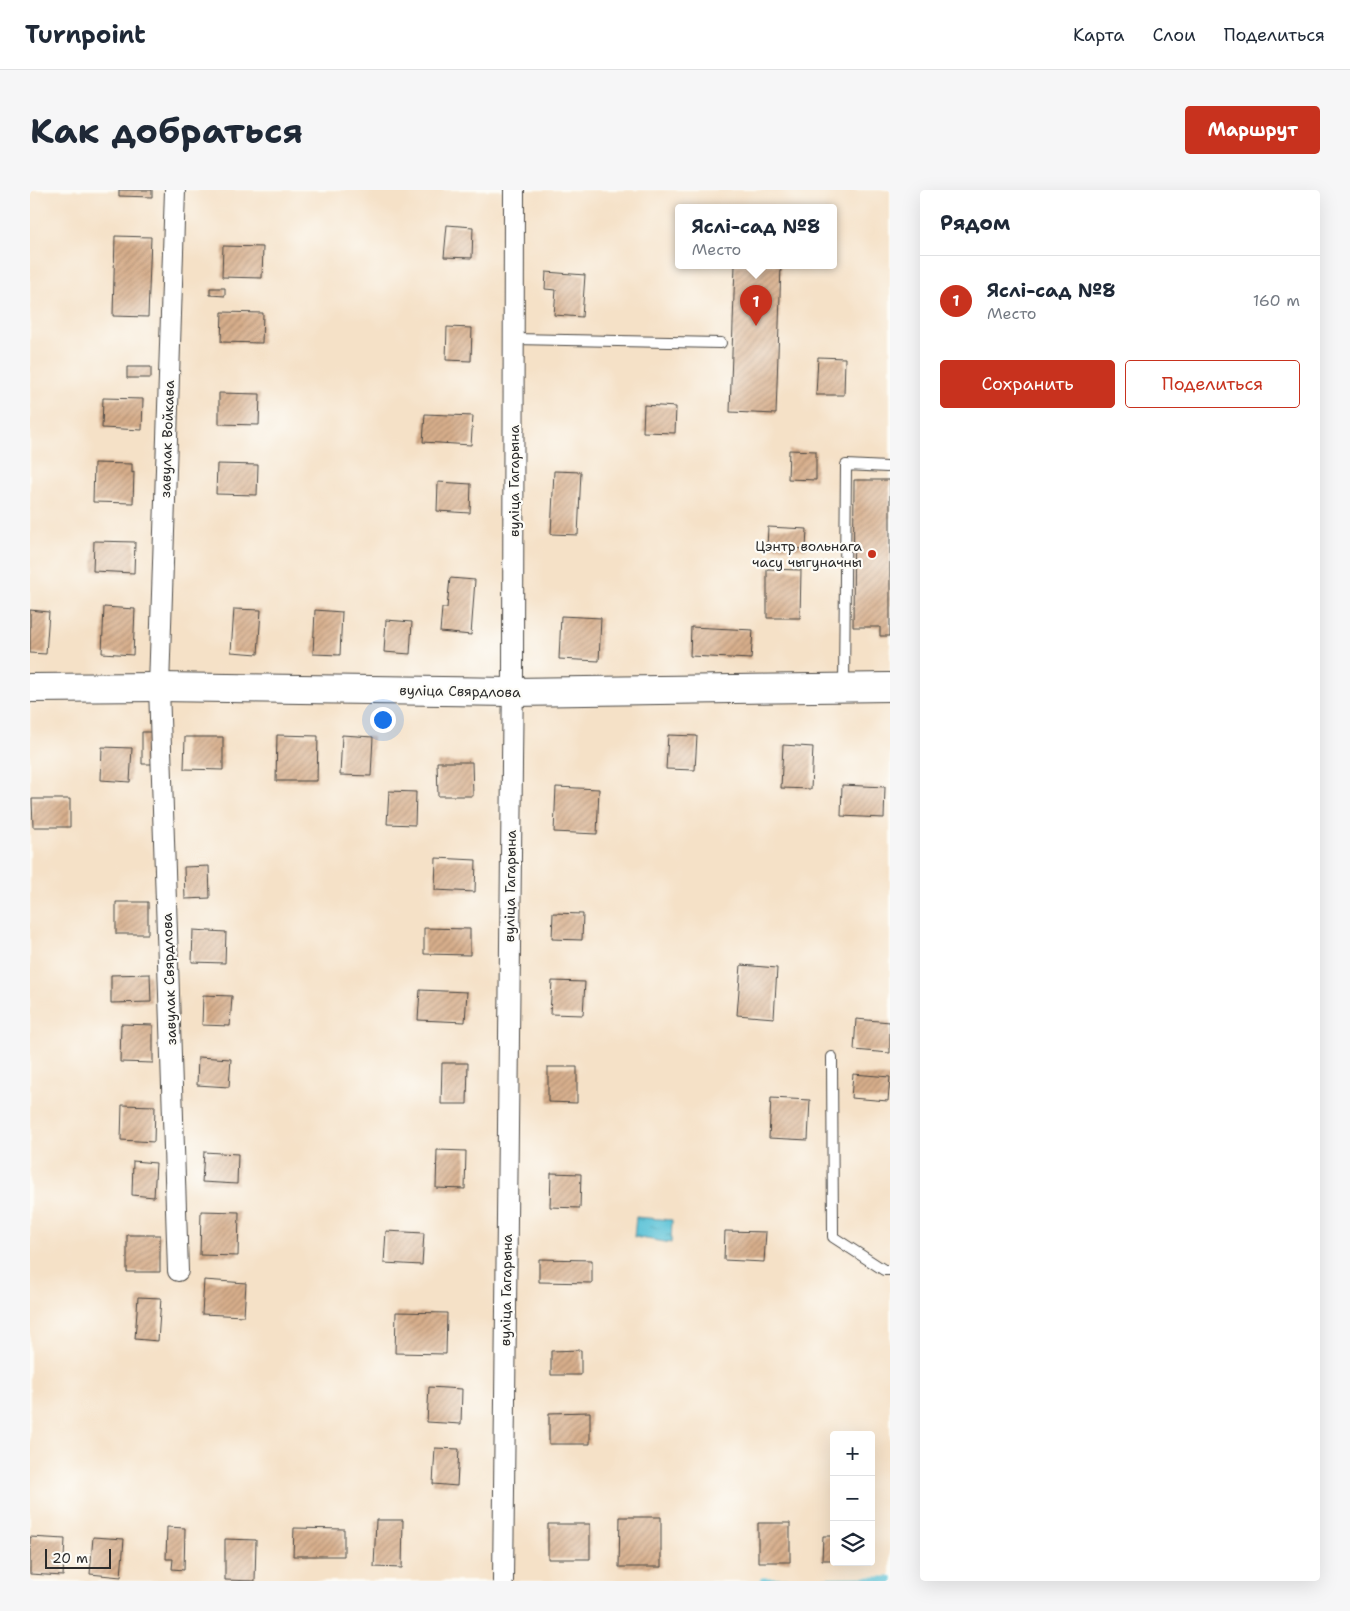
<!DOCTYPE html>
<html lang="ru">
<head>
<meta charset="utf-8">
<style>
  body { margin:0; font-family:"Shantell Sans",sans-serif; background:#f6f6f7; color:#1f2937 }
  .controls { position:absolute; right:15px; bottom:15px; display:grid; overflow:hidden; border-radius:5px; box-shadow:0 5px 20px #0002 }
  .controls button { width:45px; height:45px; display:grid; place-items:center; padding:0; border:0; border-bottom:1px solid #e0e1e3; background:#fff; color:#1f2937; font:25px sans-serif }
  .scale { position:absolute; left:15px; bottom:12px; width:66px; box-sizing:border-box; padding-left:5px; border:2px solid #2b2b2b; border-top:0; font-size:14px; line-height:18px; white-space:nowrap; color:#2b2b2b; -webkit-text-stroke:4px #fdfcf7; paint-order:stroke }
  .you { position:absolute; left:352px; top:529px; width:18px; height:18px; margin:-12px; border:4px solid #fff; border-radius:50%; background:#1a73e8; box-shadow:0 0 0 8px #1a73e833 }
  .badge { display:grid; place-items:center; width:32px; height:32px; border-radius:50%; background:#c8321e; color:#fff; font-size:16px; font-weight:700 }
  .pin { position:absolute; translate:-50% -41px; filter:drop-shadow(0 1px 2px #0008) }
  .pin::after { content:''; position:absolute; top:26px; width:18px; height:15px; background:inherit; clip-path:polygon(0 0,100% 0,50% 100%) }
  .popup { position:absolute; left:645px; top:14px; width:162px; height:65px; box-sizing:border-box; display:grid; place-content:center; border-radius:5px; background:#fff; filter:drop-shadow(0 1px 4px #0005); font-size:16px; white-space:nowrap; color:#747a83 }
  .popup b { font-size:19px; color:#1f2937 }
  .popup::after { content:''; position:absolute; left:50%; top:100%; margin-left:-10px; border:10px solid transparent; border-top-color:#fff }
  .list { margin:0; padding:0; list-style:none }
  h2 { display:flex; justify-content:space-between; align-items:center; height:65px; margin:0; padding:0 20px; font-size:21px }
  h2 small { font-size:16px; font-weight:400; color:#747a83 }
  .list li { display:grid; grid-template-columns:32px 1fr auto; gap:15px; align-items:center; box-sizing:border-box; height:90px; padding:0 20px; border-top:1px solid #e0e1e3 }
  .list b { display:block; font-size:19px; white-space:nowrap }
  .list p { margin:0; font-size:16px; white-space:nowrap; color:#747a83 }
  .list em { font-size:16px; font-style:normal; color:#747a83 }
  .actions { display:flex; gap:10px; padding:15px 20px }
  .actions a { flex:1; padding:11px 0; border:1px solid #c8321e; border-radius:5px; text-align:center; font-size:18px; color:#c8321e }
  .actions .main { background:#c8321e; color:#fff }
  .icon { flex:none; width:28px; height:28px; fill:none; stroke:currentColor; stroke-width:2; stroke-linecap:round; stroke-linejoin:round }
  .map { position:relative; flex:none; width:860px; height:1391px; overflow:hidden; border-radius:5px }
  header { display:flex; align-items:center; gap:30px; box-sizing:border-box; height:70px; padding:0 25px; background:#fff; border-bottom:1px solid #e0e1e3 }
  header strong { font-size:24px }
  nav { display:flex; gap:28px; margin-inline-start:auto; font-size:18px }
  .intro { display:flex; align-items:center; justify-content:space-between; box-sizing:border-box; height:120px; padding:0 30px }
  h1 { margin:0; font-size:35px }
  .button { padding:12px 22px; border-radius:5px; background:#c8321e; color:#fff; font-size:18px; font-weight:700 }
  main { display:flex; gap:30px; padding:0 30px }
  aside { flex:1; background:#fff; border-radius:5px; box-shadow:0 5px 20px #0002 }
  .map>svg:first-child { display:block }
  .water { fill:url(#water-ripples); stroke:#437681 }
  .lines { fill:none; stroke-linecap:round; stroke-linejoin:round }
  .stream { stroke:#5bc2d7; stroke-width:7 }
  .building { fill:url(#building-hatch) }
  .lane-casing { stroke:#494642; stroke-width:12 }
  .street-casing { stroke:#494642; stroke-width:22 }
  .secondary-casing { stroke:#494642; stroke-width:30 }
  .lane { stroke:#fff; stroke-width:10 }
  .street { stroke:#fff; stroke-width:20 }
  .secondary { stroke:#fff; stroke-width:28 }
  .poi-dot { fill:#c8321e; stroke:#fdfcf7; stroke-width:2 }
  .labels { text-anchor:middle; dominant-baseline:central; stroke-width:4.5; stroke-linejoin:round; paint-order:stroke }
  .street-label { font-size:14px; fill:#2b2b2b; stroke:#fdfcf7 }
  .poi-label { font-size:14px; fill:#2b2b2b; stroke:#fdfcf7; text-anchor:end }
</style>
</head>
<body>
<header>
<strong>Turnpoint</strong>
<nav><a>Карта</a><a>Слои</a><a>Поделиться</a></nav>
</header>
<div class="intro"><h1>Как добраться</h1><a class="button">Маршрут</a></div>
<main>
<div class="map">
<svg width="860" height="1391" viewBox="0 0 860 1391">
  <defs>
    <pattern id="water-ripples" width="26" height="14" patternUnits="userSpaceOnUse" patternTransform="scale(1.25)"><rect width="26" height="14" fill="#5bc2d7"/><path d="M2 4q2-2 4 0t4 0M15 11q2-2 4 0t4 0" fill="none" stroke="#4b9eaf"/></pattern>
    <pattern id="building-hatch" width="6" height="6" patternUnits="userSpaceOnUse" patternTransform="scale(1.25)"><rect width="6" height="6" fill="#d7ae8b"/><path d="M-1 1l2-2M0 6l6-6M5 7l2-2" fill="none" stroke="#af8e72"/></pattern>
  </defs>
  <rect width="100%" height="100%" fill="#fdfcf7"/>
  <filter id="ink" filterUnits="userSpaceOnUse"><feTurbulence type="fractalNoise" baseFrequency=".02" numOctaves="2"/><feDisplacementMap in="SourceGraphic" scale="10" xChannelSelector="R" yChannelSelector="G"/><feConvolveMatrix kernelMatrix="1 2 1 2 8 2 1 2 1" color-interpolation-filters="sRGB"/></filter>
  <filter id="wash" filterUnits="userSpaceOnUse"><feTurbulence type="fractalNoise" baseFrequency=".0096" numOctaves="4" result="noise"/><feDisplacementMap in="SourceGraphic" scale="20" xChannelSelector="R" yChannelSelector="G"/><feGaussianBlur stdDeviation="1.12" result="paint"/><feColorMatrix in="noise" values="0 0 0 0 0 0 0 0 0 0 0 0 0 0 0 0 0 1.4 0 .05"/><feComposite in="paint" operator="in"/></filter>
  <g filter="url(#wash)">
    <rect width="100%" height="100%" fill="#f5e1c7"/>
    <path class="water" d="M 606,1027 L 642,1030 L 641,1053 L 604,1047 Z"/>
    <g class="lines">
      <path class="stream" d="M 733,1391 L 860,1390"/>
    </g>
    <g id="blocks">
      <path class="building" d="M 89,0 L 122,0 L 122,7 L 89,6 Z
        M 417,35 L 443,37 L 442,68 L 414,67 Z
        M 85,46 L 121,47 L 118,127 L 83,126 Z
        M 193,56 L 233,57 L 232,88 L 192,87 Z
        M 705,75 L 751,75 L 746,224 L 700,222 Z
        M 516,82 L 555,85 L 552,127 L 524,125 L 526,100 L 515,99 Z
        M 180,98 L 195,98 L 195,106 L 180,105 Z
        M 192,122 L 233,123 L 232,153 L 191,152 Z
        M 417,137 L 442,138 L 441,171 L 416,170 Z
        M 788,167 L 815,168 L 814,205 L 786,205 Z
        M 97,177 L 121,177 L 121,188 L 97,188 Z
        M 189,203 L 230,204 L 229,235 L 189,234 Z
        M 73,208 L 113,209 L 112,240 L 72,238 Z
        M 614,215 L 646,217 L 645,243 L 613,242 Z
        M 395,224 L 443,226 L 441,255 L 393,252 Z
        M 759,260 L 786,261 L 786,290 L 758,289 Z
        M 64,273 L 102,274 L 102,283 L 104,282 L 103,313 L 63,312 Z
        M 187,274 L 228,275 L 227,305 L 186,304 Z
        M 524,281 L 551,282 L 548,345 L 521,344 Z
        M 824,290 L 860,290 L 860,446 L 850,446 L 850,437 L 823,437 Z
        M 408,292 L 441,294 L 440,323 L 407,321 Z
        M 738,337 L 777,339 L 776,359 L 737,357 Z
        M 64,351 L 105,352 L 104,383 L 63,381 Z
        M 737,379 L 771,380 L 770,428 L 737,428 Z
        M 420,388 L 445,390 L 441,445 L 410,442 L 412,418 L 417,418 Z
        M 74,417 L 105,419 L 103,465 L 72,463 Z
        M 204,419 L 231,420 L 228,464 L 201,462 Z
        M 0,420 L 19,422 L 16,464 L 0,463 Z
        M 285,420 L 312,422 L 310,465 L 283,464 Z
        M 531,426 L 571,428 L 569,471 L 529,469 Z
        M 356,430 L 382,432 L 380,464 L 354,462 Z
        M 661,437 L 723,440 L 721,469 L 660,466 Z
        M 112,542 L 127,542 L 127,574 L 112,574 Z
        M 247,545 L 288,546 L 287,591 L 246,591 Z
        M 312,545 L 343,547 L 341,586 L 310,585 Z
        M 638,545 L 667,546 L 665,580 L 636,579 Z
        M 155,547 L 193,547 L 193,580 L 154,579 Z
        M 753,555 L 783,557 L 781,599 L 751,598 Z
        M 72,557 L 102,558 L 100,592 L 71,590 Z
        M 407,572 L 442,572 L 443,606 L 408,606 Z
        M 812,595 L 855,597 L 854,628 L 811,626 Z
        M 526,597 L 569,599 L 567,644 L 524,642 Z
        M 359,601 L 386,602 L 385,635 L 357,634 Z
        M 2,609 L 40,609 L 40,637 L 3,637 Z
        M 406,668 L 446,670 L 445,702 L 405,700 Z
        M 179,676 L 180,708 L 155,709 L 154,677 Z
        M 86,712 L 118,712 L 118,744 L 86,744 Z
        M 523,723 L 553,724 L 552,750 L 522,749 Z
        M 394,738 L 440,739 L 440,765 L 394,764 Z
        M 163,740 L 196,742 L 195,773 L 162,772 Z
        M 711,775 L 747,778 L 744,828 L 707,825 Z
        M 120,784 L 121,812 L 81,813 L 81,785 Z
        M 522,791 L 555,792 L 553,825 L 520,824 Z
        M 390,800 L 437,802 L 435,832 L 388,830 Z
        M 173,805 L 202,806 L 200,836 L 172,835 Z
        M 826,829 L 860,832 L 860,863 L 824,860 Z
        M 91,834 L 123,835 L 123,873 L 90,872 Z
        M 168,867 L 201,869 L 199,897 L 167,895 Z
        M 412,873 L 438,873 L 437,914 L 411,914 Z
        M 518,877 L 547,877 L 547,913 L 518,912 Z
        M 823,884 L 860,887 L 858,911 L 821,908 Z
        M 741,908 L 780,910 L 778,950 L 739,948 Z
        M 92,915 L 125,916 L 124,952 L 91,950 Z
        M 407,960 L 436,961 L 435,999 L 406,998 Z
        M 174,962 L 208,964 L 207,994 L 172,992 Z
        M 103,971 L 126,973 L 124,1007 L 102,1005 Z
        M 521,983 L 551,984 L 550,1018 L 520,1017 Z
        M 171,1021 L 209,1022 L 208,1066 L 170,1065 Z
        M 356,1041 L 394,1043 L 392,1075 L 354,1073 Z
        M 695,1041 L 736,1042 L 734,1072 L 694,1070 Z
        M 97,1045 L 130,1045 L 130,1082 L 97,1082 Z
        M 509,1069 L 562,1070 L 562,1093 L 509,1092 Z
        M 174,1090 L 216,1093 L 214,1126 L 172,1124 Z
        M 108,1107 L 131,1108 L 128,1151 L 105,1149 Z
        M 366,1122 L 417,1123 L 416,1164 L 365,1163 Z
        M 551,1160 L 551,1185 L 521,1185 L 521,1161 Z
        M 399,1197 L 432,1199 L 431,1234 L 397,1232 Z
        M 560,1222 L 560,1254 L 519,1254 L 519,1223 Z
        M 405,1258 L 429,1259 L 427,1296 L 403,1294 Z
        M 590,1327 L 631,1327 L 631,1377 L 589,1377 Z
        M 346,1330 L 373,1330 L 372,1378 L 344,1377 Z
        M 728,1333 L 760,1333 L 760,1372 L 728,1372 Z
        M 518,1334 L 560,1334 L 560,1369 L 518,1369 Z
        M 137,1337 L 155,1338 L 154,1380 L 142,1379 L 143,1369 L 136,1369 Z
        M 264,1338 L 314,1339 L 314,1366 L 263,1366 Z
        M 793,1346 L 804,1346 L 804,1370 L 792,1370 Z
        M 0,1347 L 35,1349 L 33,1386 L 0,1384 Z
        M 63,1347 L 94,1349 L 91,1387 L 60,1384 Z
        M 195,1349 L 226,1350 L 225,1391 L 195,1390 Z"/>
    </g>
  </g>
  <g filter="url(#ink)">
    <use href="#blocks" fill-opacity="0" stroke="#494642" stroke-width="1"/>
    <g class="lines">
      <defs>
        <path id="lane" d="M 484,149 L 691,153
          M 814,496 L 816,275 L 857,277
          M 802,867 L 803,1047 L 854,1080 L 860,1080"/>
        <path id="street" d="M 145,0 L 129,497 L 148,1081
          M 473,1391 L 483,483 L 484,0"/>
        <path id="secondary" d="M 0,498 L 129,497 L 482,502 L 860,497"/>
      </defs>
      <use href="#lane" class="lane-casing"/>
      <use href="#street" class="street-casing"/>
      <use href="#secondary" class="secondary-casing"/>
      <use href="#lane" class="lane"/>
      <use href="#street" class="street"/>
      <use href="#secondary" class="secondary"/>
    </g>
  </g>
  <circle class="poi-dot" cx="842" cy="364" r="5"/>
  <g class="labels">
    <g class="street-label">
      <text transform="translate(137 249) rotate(-88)">завулак Войкава</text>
      <text transform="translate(484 291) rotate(-90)">вуліца Гагарына</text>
      <text transform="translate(430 501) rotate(1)">вуліца Свярдлова</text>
      <text transform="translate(480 696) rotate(-89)">вуліца Гагарына</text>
      <text transform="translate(139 789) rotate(-92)">завулак Свярдлова</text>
      <text transform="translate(476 1100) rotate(-89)">вуліца Гагарына</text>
    </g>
    <g class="poi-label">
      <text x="832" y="356">Цэнтр вольнага<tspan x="832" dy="16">часу чыгуначны</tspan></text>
    </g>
  </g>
</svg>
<div class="controls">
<button>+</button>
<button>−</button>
<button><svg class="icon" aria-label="layers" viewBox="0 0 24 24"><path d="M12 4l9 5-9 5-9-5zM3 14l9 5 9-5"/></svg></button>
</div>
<div class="scale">20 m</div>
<div class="you"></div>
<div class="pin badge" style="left:726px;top:136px">1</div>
<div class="popup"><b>Яслі-сад №8</b>Место</div>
</div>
<aside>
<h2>Рядом<small></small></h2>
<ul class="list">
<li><span class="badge">1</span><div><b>Яслі-сад №8</b><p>Место</p></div><em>160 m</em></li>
</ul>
<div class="actions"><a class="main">Сохранить</a><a>Поделиться</a></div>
</aside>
</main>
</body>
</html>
